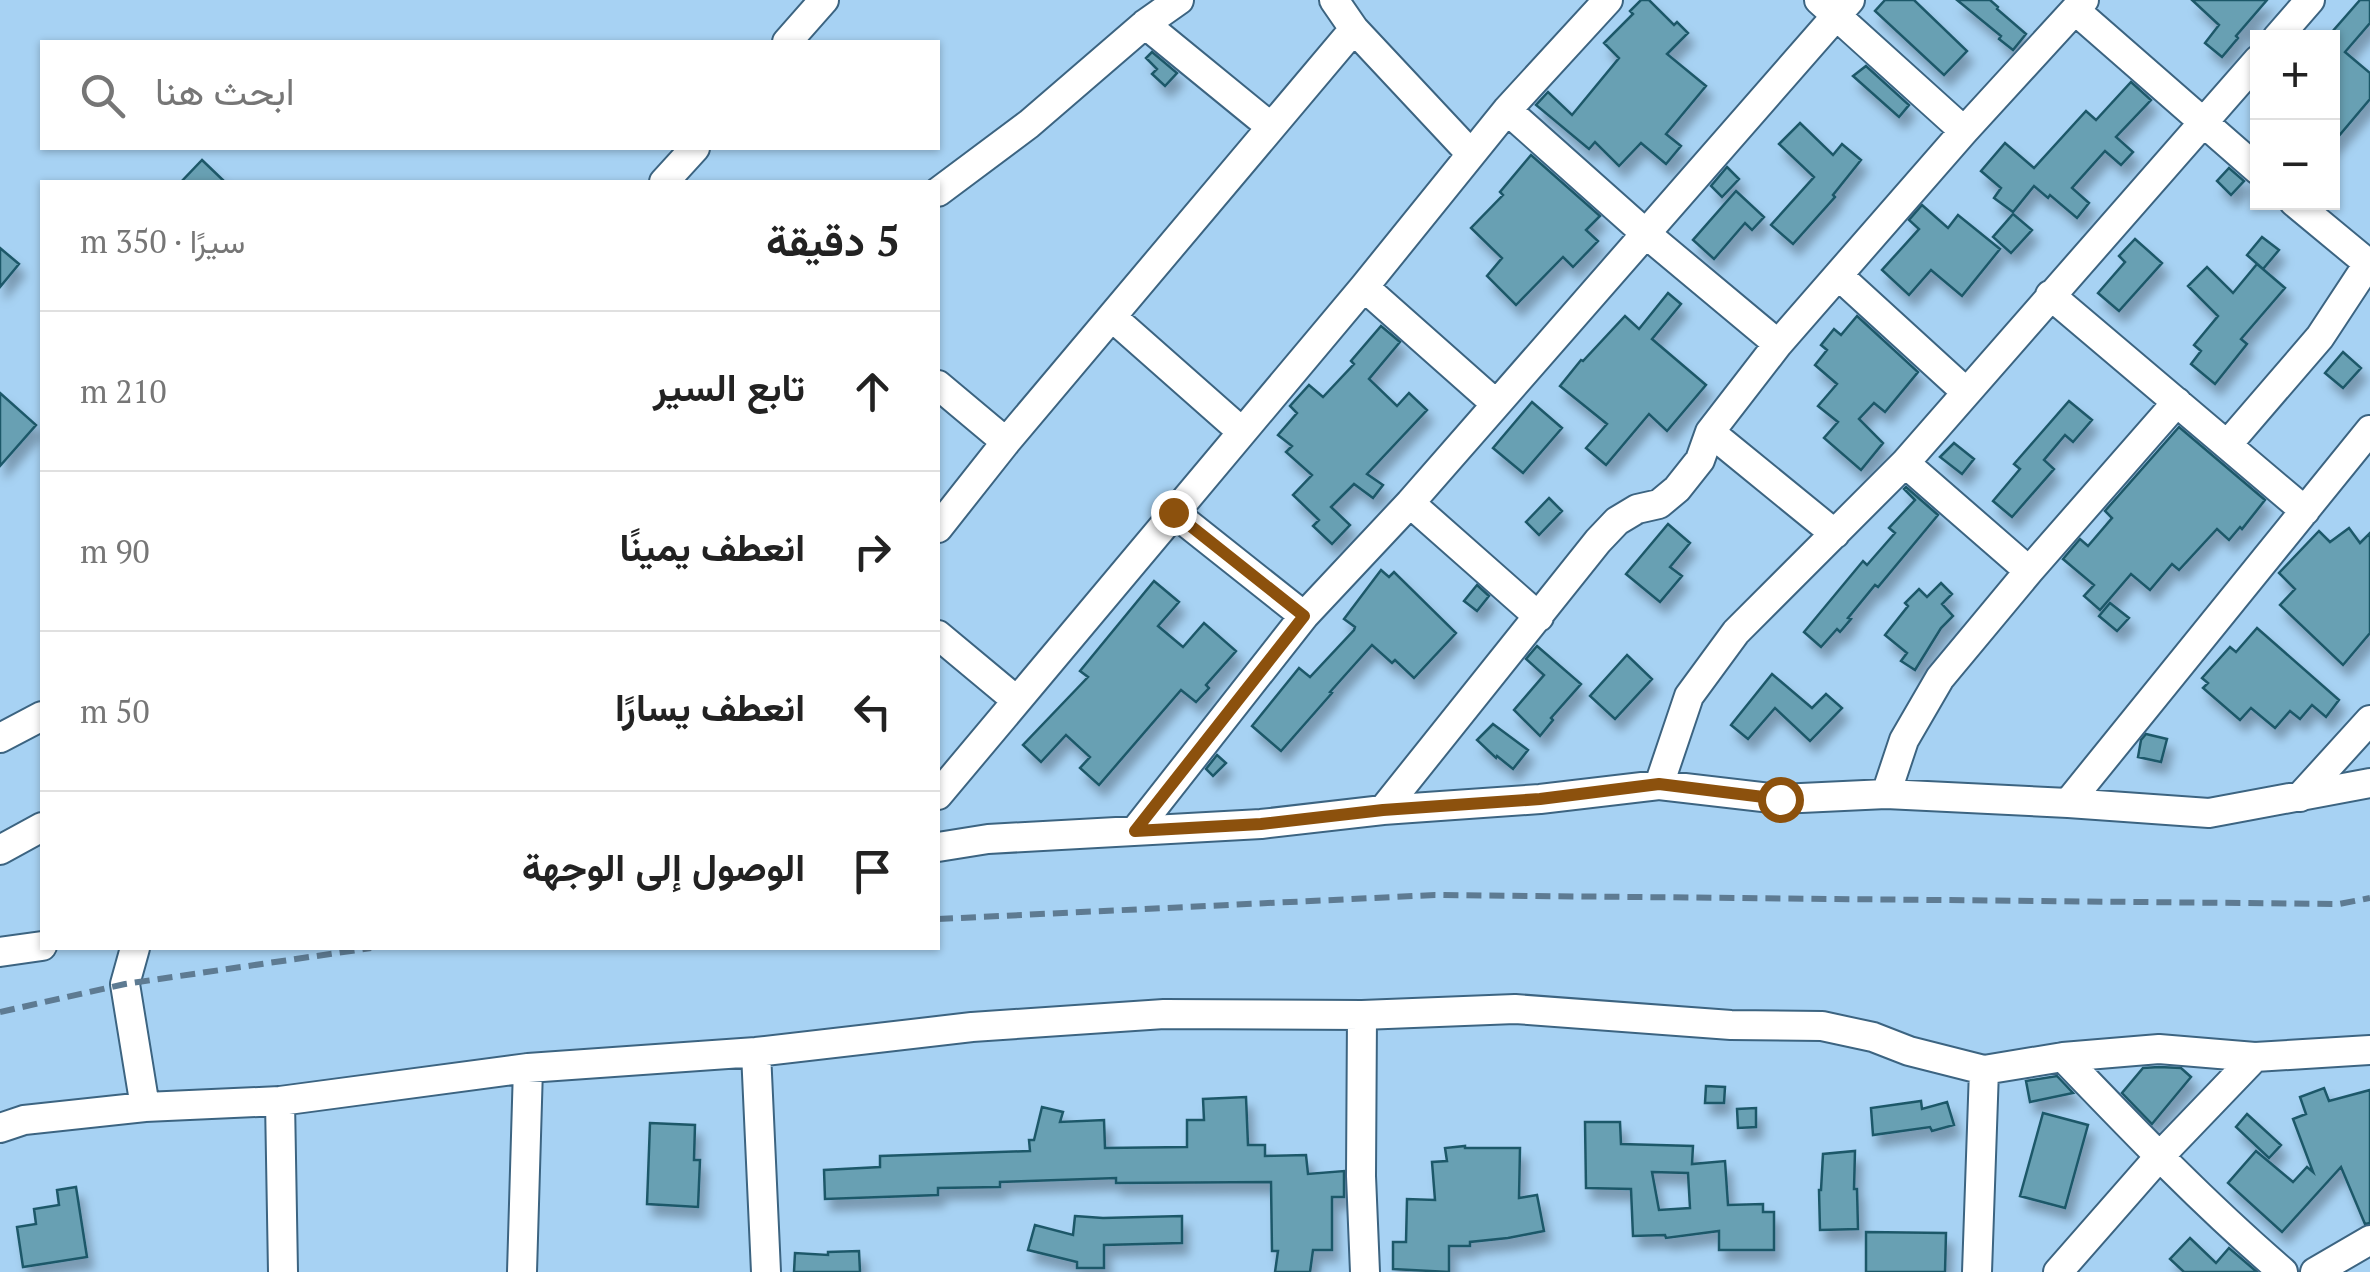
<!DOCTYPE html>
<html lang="ar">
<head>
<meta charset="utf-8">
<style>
  body { margin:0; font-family:"PT Serif",Vazirmatn,serif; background:#f2f2f2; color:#222; direction:rtl }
  .controls { position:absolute; right:30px; top:30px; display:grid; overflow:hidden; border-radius:0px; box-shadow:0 2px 8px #0004 }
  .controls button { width:90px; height:90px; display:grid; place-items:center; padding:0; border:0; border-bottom:2px solid #e0e0e0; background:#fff; color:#222; font:50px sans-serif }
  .stop { position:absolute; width:30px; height:30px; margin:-22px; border:8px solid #8c510d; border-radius:50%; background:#fff }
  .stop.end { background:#8c510d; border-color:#fff; box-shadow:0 2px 10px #0008 }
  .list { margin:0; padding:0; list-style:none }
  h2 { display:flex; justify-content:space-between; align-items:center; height:130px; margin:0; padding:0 40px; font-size:42px }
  h2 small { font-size:32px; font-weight:400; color:#767676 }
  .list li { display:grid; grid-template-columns:65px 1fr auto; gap:30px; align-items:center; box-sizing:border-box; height:160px; padding:0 40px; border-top:2px solid #e0e0e0 }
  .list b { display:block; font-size:38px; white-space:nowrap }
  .list em { font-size:32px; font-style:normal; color:#767676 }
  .icon { flex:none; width:55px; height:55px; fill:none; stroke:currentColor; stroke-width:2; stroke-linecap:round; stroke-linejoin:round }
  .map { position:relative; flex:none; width:2370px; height:1272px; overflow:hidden; direction:ltr }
  .search { position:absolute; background:#fff; box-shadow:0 2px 8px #0004; left:40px; top:40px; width:900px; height:110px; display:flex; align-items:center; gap:25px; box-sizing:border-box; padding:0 35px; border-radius:0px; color:#767676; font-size:38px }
  .panel { position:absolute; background:#fff; box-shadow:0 2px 8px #0004; left:40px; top:180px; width:900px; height:770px; border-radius:0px; direction:rtl }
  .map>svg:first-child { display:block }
  .building { fill:#68a0b3; stroke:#1f5869; stroke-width:2.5; fill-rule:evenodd; filter:url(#shadow) }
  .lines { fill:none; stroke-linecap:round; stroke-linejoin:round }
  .minor-casing { stroke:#3c6481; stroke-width:32 }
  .minor { stroke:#fff; stroke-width:28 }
  .rail { stroke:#5e7b92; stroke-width:6; stroke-dasharray:15 8; stroke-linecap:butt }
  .route { stroke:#8c510d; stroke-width:12 }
</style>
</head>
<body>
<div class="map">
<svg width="2370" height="1272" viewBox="0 0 2370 1272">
  <defs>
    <filter id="shadow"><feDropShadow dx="6" dy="11" stdDeviation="5" flood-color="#0004"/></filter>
  </defs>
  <rect width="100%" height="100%" fill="#a7d2f3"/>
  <path class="building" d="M 1641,0 L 1649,0 L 1674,25 L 1677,22 L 1688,33 L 1667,54 L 1706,86 L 1666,134 L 1681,146 L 1666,164 L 1641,143 L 1619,166 L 1595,142 L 1589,149 L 1536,105 L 1548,92 L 1572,115 L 1619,58 L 1604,43 L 1633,14 L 1630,11 Z
    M 1885,0 L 1914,0 L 1967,51 L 1944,75 L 1875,11 Z
    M 1957,0 L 1990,0 L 1998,7 L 1997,9 L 2026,34 L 2013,50 L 1999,39 L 2001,36 Z
    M 2192,0 L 2267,0 L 2236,36 L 2238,38 L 2222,57 L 2205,43 L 2219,25 Z
    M 2360,0 L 2370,0 L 2370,23 L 2345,52 L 2370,73 L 2370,99 L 2332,144 L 2332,32 Z
    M 1152,52 L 1177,73 L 1165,86 L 1152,74 L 1157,69 L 1146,58 Z
    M 1866,66 L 1909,105 L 1899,117 L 1853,76 Z
    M 2131,82 L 2151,100 L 2116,137 L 2133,152 L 2121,165 L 2105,151 L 2072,188 L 2089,203 L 2077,218 L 2050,195 L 2048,198 L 2034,186 L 2013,212 L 1994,198 L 2001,188 L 1981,171 L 2005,143 L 2034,168 L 2086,111 L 2096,120 Z
    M 1800,123 L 1833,155 L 1842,144 L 1861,160 L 1833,195 L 1835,197 L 1793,244 L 1771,225 L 1814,177 L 1779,144 Z
    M 1531,155 L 1600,216 L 1586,230 L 1598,241 L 1573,267 L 1563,257 L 1516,305 L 1487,276 L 1502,258 L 1471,228 L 1503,195 L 1500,192 Z
    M 202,160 L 225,182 L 181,182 Z
    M 1727,167 L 1739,179 L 1722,197 L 1711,186 Z
    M 2229,168 L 2244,181 L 2231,195 L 2217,181 Z
    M 1736,191 L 1764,217 L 1752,230 L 1745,223 L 1714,259 L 1693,240 Z
    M 1922,205 L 1948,228 L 1958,215 L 2000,249 L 1962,296 L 1931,270 L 1909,295 L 1882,270 L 1919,229 L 1909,220 Z
    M 2013,214 L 2032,230 L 2011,253 L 1993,237 Z
    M 2262,237 L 2279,250 L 2263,269 L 2247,255 Z
    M 2135,239 L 2162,263 L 2119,311 L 2098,293 L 2125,262 L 2119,256 Z
    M 0,248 L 19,264 L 0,287 Z
    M 2257,264 L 2285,288 L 2241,339 L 2247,344 L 2215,384 L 2191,364 L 2201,351 L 2194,345 L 2218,316 L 2188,286 L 2207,267 L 2233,293 Z
    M 1668,293 L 1681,304 L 1652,339 L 1706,385 L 1667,431 L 1649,414 L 1606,465 L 1586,448 L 1607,424 L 1560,386 L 1581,360 L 1583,361 L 1625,316 L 1639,329 Z
    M 1857,316 L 1918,372 L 1885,412 L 1874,403 L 1859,419 L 1883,443 L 1861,470 L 1824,438 L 1838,422 L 1818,406 L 1837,384 L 1815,365 L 1827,350 L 1821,345 L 1834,329 L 1841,335 Z
    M 1381,326 L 1400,342 L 1369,379 L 1397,406 L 1409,393 L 1427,410 L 1367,474 L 1383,485 L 1373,498 L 1354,484 L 1331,507 L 1350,525 L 1332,544 L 1313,526 L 1319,520 L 1293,495 L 1312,475 L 1286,452 L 1292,446 L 1278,435 L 1297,413 L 1290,406 L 1309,385 L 1323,397 L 1354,364 L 1351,361 Z
    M 2343,352 L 2361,368 L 2343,388 L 2325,373 Z
    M 0,393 L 36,425 L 0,466 Z
    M 2069,401 L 2092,420 L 2073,442 L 2065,435 L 2044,460 L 2054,469 L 2012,517 L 1993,501 L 2020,469 L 2014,464 Z
    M 1532,402 L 1562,428 L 1523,473 L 1493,448 Z
    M 2179,427 L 2265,500 L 2242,529 L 2240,527 L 2229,540 L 2217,529 L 2179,570 L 2172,564 L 2150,590 L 2131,574 L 2100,610 L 2084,596 L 2094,585 L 2063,559 L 2080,539 L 2088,546 L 2112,518 L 2105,511 Z
    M 1954,443 L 1974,459 L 1962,474 L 1940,457 Z
    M 1906,487 L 1938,515 L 1878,587 L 1875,585 L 1848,618 L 1851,619 L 1840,632 L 1837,629 L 1821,647 L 1804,632 L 1863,561 L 1867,565 L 1895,533 L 1889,528 L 1915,500 L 1904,489 Z
    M 1549,498 L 1562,511 L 1539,535 L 1526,522 Z
    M 1668,524 L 1690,543 L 1670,567 L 1682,576 L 1660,602 L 1626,574 Z
    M 2349,528 L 2360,543 L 2370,533 L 2370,633 L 2343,665 L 2280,605 L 2295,589 L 2279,573 L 2319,531 L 2330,542 Z
    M 1381,570 L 1389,577 L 1394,572 L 1456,633 L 1414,678 L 1395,660 L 1392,663 L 1372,645 L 1330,692 L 1332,693 L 1281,751 L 1252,726 L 1299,668 L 1310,677 L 1354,630 L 1355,627 L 1344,619 Z
    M 1154,581 L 1179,602 L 1158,626 L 1183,647 L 1204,623 L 1236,651 L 1206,685 L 1209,688 L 1196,702 L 1181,690 L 1099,785 L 1080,768 L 1090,757 L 1066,735 L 1041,762 L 1023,745 L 1088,677 L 1080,671 Z
    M 1941,583 L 1952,594 L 1942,604 L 1953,616 L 1941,628 L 1915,670 L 1901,661 L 1907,653 L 1885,635 L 1908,606 L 1905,603 L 1919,589 L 1927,597 Z
    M 1477,585 L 1489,596 L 1477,611 L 1464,601 Z
    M 2110,603 L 2129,618 L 2117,631 L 2099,616 Z
    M 2257,628 L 2339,700 L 2326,717 L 2312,705 L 2300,719 L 2290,711 L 2275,728 L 2251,708 L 2240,720 L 2203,688 L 2208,683 L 2202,678 L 2230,647 L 2236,652 Z
    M 1537,646 L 1581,684 L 1551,718 L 1553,720 L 1540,736 L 1514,710 L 1544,675 L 1526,659 Z
    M 1627,655 L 1652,679 L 1615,719 L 1590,696 Z
    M 1772,674 L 1812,708 L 1826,694 L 1842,708 L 1810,741 L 1775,708 L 1748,739 L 1731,725 Z
    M 1493,724 L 1528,750 L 1513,769 L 1497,756 L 1496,758 L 1477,740 Z
    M 2146,734 L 2167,739 L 2161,762 L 2138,757 L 2141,740 Z
    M 1217,755 L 1226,763 L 1213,776 L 1206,769 Z
    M 2159,1067 L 2181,1068 L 2191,1077 L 2152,1124 L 2122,1093 L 2143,1068 Z
    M 2057,1076 L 2073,1093 L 2030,1102 L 2026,1081 Z
    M 1706,1086 L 1725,1087 L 1724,1103 L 1705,1103 Z
    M 2324,1088 L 2329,1101 L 2370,1090 L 2370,1223 L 2365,1224 L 2341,1167 L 2282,1232 L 2228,1183 L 2256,1151 L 2293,1182 L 2307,1167 L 2313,1172 L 2293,1119 L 2306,1114 L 2300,1097 Z
    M 1246,1097 L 1248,1145 L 1265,1145 L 1265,1156 L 1306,1155 L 1308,1174 L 1344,1171 L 1344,1197 L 1332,1197 L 1332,1250 L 1313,1250 L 1310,1272 L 1275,1272 L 1278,1251 L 1272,1251 L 1271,1182 L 1116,1183 L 1116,1178 L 1000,1182 L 1000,1187 L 938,1188 L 938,1195 L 825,1199 L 824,1170 L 880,1167 L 880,1156 L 1030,1151 L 1029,1140 L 1034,1140 L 1042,1107 L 1063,1112 L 1060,1122 L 1104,1120 L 1105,1148 L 1187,1147 L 1187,1120 L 1204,1120 L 1203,1099 Z
    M 1921,1101 L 1922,1109 L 1947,1102 L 1954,1125 L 1932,1131 L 1930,1127 L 1873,1135 L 1871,1108 Z
    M 1756,1108 L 1756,1127 L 1738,1128 L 1737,1109 Z
    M 2043,1113 L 2088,1125 L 2065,1208 L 2020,1196 Z
    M 2247,1114 L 2281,1145 L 2269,1158 L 2236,1127 Z
    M 1585,1122 L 1620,1122 L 1621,1144 L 1693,1146 L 1692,1164 L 1725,1161 L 1728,1205 L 1763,1204 L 1763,1212 L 1774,1212 L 1774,1250 L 1719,1250 L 1719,1231 L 1666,1238 L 1665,1235 L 1633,1236 L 1631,1189 L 1586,1188 ZM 1652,1172 L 1688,1173 L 1690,1208 L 1659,1210 Z
    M 650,1123 L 695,1125 L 694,1160 L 700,1160 L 698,1207 L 647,1204 Z
    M 1465,1146 L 1465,1148 L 1520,1148 L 1519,1198 L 1537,1195 L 1544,1231 L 1508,1238 L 1470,1242 L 1470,1246 L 1449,1246 L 1449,1272 L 1393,1269 L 1393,1242 L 1406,1242 L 1407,1199 L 1435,1200 L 1432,1162 L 1447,1161 L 1445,1148 Z
    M 1855,1151 L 1854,1189 L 1857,1189 L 1858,1229 L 1820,1230 L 1819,1190 L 1821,1190 L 1823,1154 Z
    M 76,1187 L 87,1257 L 23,1267 L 17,1227 L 36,1224 L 34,1209 L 59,1205 L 57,1190 Z
    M 1075,1216 L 1103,1218 L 1182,1216 L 1182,1243 L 1104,1245 L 1104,1268 L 1077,1268 L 1077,1262 L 1028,1250 L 1035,1225 L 1073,1235 Z
    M 1866,1232 L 1946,1233 L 1945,1272 L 1866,1272 Z
    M 2190,1238 L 2216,1263 L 2229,1248 L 2257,1272 L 2184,1272 L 2170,1259 Z
    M 859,1251 L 860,1272 L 794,1272 L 795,1253 L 828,1255 L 828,1252 Z"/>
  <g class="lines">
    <defs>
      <path id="minor" d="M 1334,0 L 1354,29 L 1471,154
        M 1819,0 L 1964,131
        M 2076,11 L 2258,170
        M 1145,24 L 1271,127
        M 2277,38 L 2310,0
        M 787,42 L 824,0
        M 1507,110 L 1645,233 L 1778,344
        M 664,182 L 695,148
        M 938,192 L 1029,124 L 1145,24 L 1179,0
        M 2294,202 L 2370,265
        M 1839,276 L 1966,392
        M 1364,287 L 1496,404
        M 2050,295 L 2305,511
        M 1112,317 L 1241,431
        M 938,385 L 1006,442
        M 1710,432 L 1835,534
        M 2227,445 L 2320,337 L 2370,261
        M 1905,463 L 2029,571
        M 1410,503 L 1539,617
        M 1173,512 L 1304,616
        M 938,528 L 1006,442 L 1354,29
        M 938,635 L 1016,700
        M 0,738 L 42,716
        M 1659,785 L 1689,696 L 1736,632 L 1905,463 L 2258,60
        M 1886,794 L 1904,740 L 1940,678 L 2029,571 L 2177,402
        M 938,795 L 1364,287 L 1507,110 L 1608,0
        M 2300,797 L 2370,720
        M 2068,803 L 2370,430
        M 1383,810 L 1598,541 L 1617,521 L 1637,509 L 1659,504 L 1677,489 L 1700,460 L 1710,432 L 1778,344 L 1964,131 L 2084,0
        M 1135,831 L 1304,616 L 1410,503 L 1850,0
        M 938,847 L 988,839 L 1261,824 L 1383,810 L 1540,799 L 1659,785 L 1780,799 L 1886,794 L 2068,803 L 2209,813 L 2370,783
        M 0,850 L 42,827
        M 135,948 L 125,984 L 145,1107
        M 0,952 L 42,946
        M 1362,1015 L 1361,1176 L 1365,1272
        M 756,1052 L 766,1272
        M 2063,1057 C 2135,1132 2204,1204 2283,1272
        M 280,1101 L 283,1272
        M 0,1128 L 24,1120 L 145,1107 L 280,1101 L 528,1068 L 756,1052 L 972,1027 L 1164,1014 L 1362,1015 L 1515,1009 L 1731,1025 L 1822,1026 L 1873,1037 L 1909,1051 L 1984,1070 L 2063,1057 L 2159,1049 L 2255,1057 L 2370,1050
        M 522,1272 L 528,1068
        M 1977,1272 L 1984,1070
        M 2058,1272 L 2158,1158 L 2255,1057
        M 2315,1272 L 2370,1240"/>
    </defs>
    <use href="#minor" class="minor-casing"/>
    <use href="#minor" class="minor"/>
    <path class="rail" d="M 938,919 L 1435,895 L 2339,904 L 2370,898
      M 0,1012 L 125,984 L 371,948"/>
  </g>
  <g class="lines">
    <path class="route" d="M 1173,512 L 1304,616 L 1135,831 L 1261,824 L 1383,810 L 1540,799 L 1659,784 L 1780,799"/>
  </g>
</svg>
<div class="controls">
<button>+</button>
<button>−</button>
</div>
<div class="stop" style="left:1780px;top:799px"></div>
<div class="stop end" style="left:1173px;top:512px"></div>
<div class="search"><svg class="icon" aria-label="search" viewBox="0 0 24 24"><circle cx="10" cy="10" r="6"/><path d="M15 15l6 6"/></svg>ابحث هنا</div>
<section class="panel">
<h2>5 دقيقة<small>سيرًا · 350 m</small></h2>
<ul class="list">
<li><svg class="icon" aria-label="ahead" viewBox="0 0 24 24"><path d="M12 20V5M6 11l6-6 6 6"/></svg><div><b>تابع السير</b></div><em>210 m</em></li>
<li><svg class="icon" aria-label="right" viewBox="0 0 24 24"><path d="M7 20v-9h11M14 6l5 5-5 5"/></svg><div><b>انعطف يمينًا</b></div><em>90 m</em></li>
<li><svg class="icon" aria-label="left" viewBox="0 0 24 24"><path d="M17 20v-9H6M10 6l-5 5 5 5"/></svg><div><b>انعطف يسارًا</b></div><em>50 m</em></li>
<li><svg class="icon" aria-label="arrive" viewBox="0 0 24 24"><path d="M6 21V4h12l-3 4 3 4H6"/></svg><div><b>الوصول إلى الوجهة</b></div></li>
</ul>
</section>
</div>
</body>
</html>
